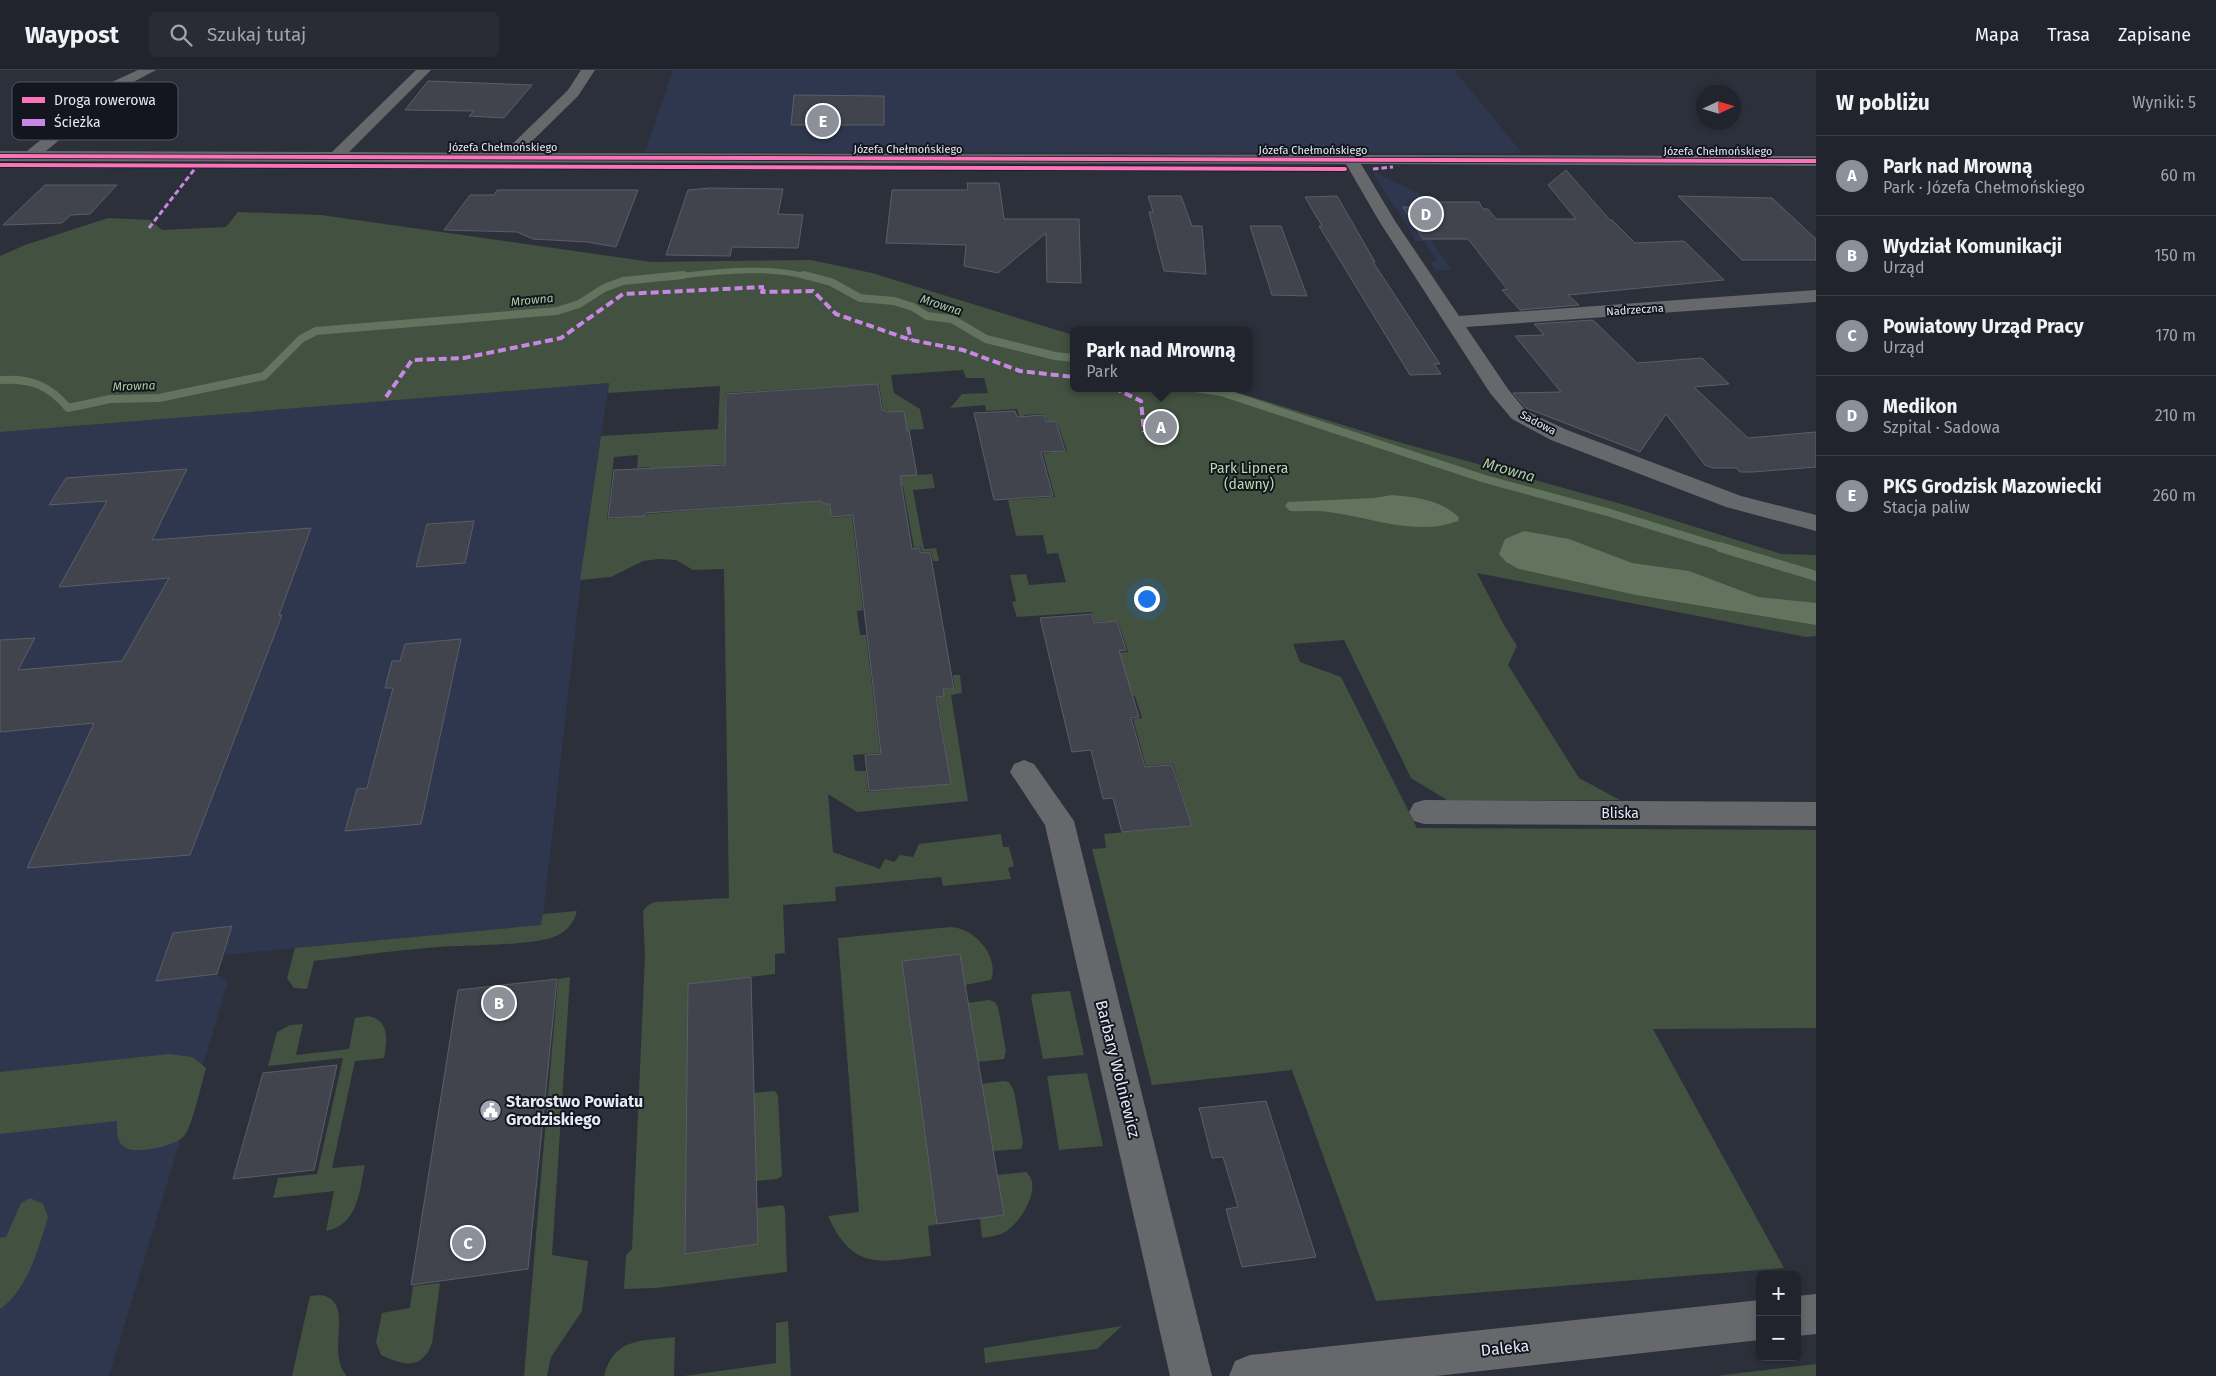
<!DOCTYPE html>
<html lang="pl">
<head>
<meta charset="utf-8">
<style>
  body { margin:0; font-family:"Fira Sans",sans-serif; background:#292c34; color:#f1f3f6 }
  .controls { position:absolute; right:15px; bottom:15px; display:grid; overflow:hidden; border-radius:8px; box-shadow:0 2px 8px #0003 }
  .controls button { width:45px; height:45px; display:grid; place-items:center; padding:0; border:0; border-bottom:1px solid #3e4148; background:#21242c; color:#f1f3f6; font:25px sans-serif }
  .compass { position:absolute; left:1696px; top:15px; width:45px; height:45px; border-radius:50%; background:#21242c; box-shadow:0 2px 8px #0003; rotate:86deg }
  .you { position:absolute; left:1146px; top:528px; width:18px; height:18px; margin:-12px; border:4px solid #fff; border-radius:50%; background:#1a73e8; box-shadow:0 0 0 8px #1a73e833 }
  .badge { display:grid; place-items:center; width:32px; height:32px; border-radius:50%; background:#8c9099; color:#fff; font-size:16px; font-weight:700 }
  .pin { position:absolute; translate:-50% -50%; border:2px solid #fff; box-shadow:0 1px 5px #0006 }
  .popup { position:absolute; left:1070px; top:257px; width:182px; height:65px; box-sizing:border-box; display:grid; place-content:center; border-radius:8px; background:#21242c; filter:drop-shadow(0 1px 4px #0005); font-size:16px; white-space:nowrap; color:#a2a4a9 }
  .popup b { font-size:19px; color:#f1f3f6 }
  .popup::after { content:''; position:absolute; left:50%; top:100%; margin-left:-10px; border:10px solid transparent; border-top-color:#21242c }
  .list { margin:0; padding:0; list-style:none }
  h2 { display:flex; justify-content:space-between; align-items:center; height:65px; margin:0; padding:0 20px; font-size:21px }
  h2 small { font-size:16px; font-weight:400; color:#a2a4a9 }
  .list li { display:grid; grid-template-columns:32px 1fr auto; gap:15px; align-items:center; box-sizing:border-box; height:80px; padding:0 20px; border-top:1px solid #3e4148 }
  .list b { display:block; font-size:19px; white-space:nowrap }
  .list p { margin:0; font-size:16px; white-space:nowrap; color:#a2a4a9 }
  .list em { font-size:16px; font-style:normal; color:#a2a4a9 }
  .icon { flex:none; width:28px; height:28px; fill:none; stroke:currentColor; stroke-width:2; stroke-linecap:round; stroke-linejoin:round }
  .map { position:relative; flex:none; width:1816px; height:1306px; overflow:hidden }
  header { display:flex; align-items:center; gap:30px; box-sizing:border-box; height:70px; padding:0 25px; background:#21242c; border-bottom:1px solid #3e4148 }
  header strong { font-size:24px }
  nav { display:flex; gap:28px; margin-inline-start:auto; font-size:18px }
  .search { width:350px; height:45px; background:#292c34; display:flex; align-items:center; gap:12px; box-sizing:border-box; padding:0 18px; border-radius:8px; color:#a2a4a9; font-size:19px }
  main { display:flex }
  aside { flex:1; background:#21242c }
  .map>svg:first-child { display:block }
  .built { fill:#2e374d }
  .green { fill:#425140 }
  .water { fill:#62745d }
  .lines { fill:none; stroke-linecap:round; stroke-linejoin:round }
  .stream-far2 { stroke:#62745d; stroke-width:5.5 }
  .stream-far1 { stroke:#62745d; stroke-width:8 }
  .stream { stroke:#62745d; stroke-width:10 }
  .building { fill:#41444d; stroke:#5b5e67 }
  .minor { fill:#66686c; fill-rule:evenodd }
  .quiet-far1 { stroke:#c787e3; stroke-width:3; stroke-dasharray:5.5 3; stroke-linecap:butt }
  .quiet { stroke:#c787e3; stroke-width:4; stroke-dasharray:8 4; stroke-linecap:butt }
  .cycleway-casing { stroke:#13161f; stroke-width:5.5 }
  .cycleway { stroke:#fb73b8; stroke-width:4 }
  .labels { text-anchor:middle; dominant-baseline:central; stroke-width:4; stroke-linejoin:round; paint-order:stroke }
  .far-street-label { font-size:11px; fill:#e4e9f5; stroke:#13161f }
  .far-water-label { font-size:12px; font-style:italic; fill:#abd0a1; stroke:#13161f }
  .park-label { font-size:14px; fill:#b7ddac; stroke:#13161f }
  .street-label { font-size:14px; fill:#e4e9f5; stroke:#13161f }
  .water-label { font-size:15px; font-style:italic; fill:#abd0a1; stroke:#13161f }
  .near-street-label { font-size:16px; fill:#e4e9f5; stroke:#13161f }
  .near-poi-label { font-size:16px; font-weight:bold; fill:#e4e9f5; stroke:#13161f; text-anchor:start }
  .key { fill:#13161f; stroke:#52555f; stroke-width:1 }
  .key-label { font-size:14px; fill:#e4e9f5 }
</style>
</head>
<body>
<header>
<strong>Waypost</strong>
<div class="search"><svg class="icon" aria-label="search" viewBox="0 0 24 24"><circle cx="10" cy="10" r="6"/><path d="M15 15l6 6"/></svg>Szukaj tutaj</div>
<nav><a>Mapa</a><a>Trasa</a><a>Zapisane</a></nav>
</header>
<main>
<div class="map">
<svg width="1816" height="1306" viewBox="0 0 1816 1306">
  <rect width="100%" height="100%" fill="#2c303a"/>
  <path class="built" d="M 673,0 L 1454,0 L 1522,83 L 645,82 Z
    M 1374,102 L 1432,130 L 1492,160 L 1467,170 L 1431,170 L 1452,200 L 1436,201 L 1430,192 L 1438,192 L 1424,171 L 1416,171 L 1397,139 L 1390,131 L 1373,103 Z
    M 609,313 L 586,466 L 542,855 L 223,885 L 217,904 L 228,912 L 109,1306 L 0,1306 L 0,362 Z"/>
  <path class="green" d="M 238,142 L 321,145 L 652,192 L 811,190 L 872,203 L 1073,265 L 1074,318 L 1223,318 L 1395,371 L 1625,435 L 1782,484 L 1816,485 L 1816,566 L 1806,567 L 1477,503 L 1504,555 L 1517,576 L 1508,595 L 1579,708 L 1620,730 L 1447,730 L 1411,708 L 1344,570 L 1293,574 L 1300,592 L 1341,607 L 1417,758 L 1816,760 L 1816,958 L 1653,959 L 1784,1198 L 1376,1231 L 1292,1000 L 1152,1015 L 1092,779 L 1106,778 L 1104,764 L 1192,756 L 1173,694 L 1146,696 L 1133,649 L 1142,648 L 1135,626 L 1106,628 L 1094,584 L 1128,582 L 1118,551 L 1095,552 L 1092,542 L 1017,547 L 1012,532 L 1016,531 L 1010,505 L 1026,504 L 1029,515 L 1066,512 L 1058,483 L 1047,484 L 1043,465 L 1016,466 L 1008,430 L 1055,427 L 1043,383 L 1067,381 L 1057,351 L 1047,351 L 1044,344 L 1024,345 L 1025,350 L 1020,350 L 1017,339 L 986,341 L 985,335 L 950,338 L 962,324 L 988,323 L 984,308 L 966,308 L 963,300 L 891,305 L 894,323 L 920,339 L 924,359 L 907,360 L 904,341 L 888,342 L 887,339 L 883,339 L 879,314 L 725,323 L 725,394 L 649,400 L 649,397 L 637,398 L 638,385 L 614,387 L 607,449 L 646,446 L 647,444 L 821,431 L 822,435 L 825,435 L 825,431 L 829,430 L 831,448 L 852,446 L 863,540 L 857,541 L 860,565 L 866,565 L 880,683 L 853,685 L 855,701 L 866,701 L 868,722 L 951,714 L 937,627 L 944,626 L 944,620 L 955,619 L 953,605 L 960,605 L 962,623 L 951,625 L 968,731 L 857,742 L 828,724 L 833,782 L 880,799 L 885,789 L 894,792 L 900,785 L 913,787 L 919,774 L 1001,764 L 1003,777 L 1009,777 L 1014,796 L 1008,798 L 1011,809 L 943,816 L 941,807 L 835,817 L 836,831 L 783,835 L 785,883 L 775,884 L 775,904 L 688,914 L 685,1184 L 758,1174 L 757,1138 L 783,1135 L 785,1140 L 787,1202 L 656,1218 L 624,1219 L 626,1185 L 632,1179 L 645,886 L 643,841 L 648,835 L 655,832 L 729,828 L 724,499 L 693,500 L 676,490 L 659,489 L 643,491 L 611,507 L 580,510 L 601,366 L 718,359 L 720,316 L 608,323 L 609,313 L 0,362 L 0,186 L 25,175 L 108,148 L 150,150 L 162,160 L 226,157 Z
    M 932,404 L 935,418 L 913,420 L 924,479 L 936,478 L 939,491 L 933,491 L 931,481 L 922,482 L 921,477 L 914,478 L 903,416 L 855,420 L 875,408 Z
    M 577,841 C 574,853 567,861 556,866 C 534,876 466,875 439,877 C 397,880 355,886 314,891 L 307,919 L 294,918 L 287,908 L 295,878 L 541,855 L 543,844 Z
    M 950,857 C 974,857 1000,887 991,910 L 965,915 L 960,884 L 902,891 L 937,1154 L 928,1156 L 931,1186 C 878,1192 853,1201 828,1146 L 859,1142 L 838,868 Z
    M 570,907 L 552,1185 L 588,1191 L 582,1241 L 551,1287 L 547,1306 L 524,1306 L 558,909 Z
    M 1070,921 L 1084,985 L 1043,989 L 1031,927 L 1033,924 Z
    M 989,930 L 995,932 L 998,937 L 1006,981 L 1004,989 L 978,992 L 968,933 Z
    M 368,946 C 390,950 387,970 384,988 L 355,991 L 332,1098 L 365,1095 C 359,1122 358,1155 326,1161 L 334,1121 L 273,1128 L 278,1108 L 317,1104 L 343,988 L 268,996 L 277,962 L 290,955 L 303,954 L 296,985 L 349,979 L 355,948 Z
    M 169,984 L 192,987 L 206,998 C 202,1012 192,1056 185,1065 C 177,1076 138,1084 126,1078 C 116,1073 117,1060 117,1051 L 0,1064 L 0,1002 Z
    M 1087,1003 L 1103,1076 L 1059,1080 L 1047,1006 Z
    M 1003,1011 L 1009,1012 L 1014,1021 L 1023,1073 L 1021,1079 L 993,1081 L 981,1014 Z
    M 775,1021 L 778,1026 L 782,1106 L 777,1109 L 756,1111 L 754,1023 Z
    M 1026,1102 C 1043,1116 1022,1150 1008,1160 C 1001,1166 991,1166 982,1168 L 980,1148 L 1004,1145 L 997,1105 Z
    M 30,1128 L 43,1134 L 48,1147 C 39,1177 27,1221 0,1239 L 0,1168 L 6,1167 L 21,1133 Z
    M 440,1213 L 432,1273 C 422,1301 403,1295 381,1285 L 376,1272 L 382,1243 L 410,1238 L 413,1216 Z
    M 321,1225 C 357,1232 324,1281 347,1306 L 292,1306 L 310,1226 Z
    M 788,1251 L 791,1306 L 684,1306 L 776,1293 L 776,1253 Z
    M 1122,1256 L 1097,1279 L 985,1293 L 984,1278 Z
    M 675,1267 L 674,1306 L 604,1306 C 614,1267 642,1271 675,1267 Z
    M 1816,1294 L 1816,1306 L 1716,1306 Z"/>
  <path class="water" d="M 1392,425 C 1415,427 1443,430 1459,448 L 1458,451 C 1416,467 1371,447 1328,442 C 1315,440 1303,442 1290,441 L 1285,436 L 1288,432 L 1374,428 Z
    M 1524,461 L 1569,469 L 1632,493 L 1689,501 L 1758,527 L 1816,533 L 1816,555 L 1636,525 L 1519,499 L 1506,492 L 1499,484 L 1505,469 Z"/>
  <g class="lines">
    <path class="stream-far2" d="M 670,207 C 715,202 764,195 809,207"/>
    <path class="stream-far1" d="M 804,205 L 831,212 L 860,228 L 894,231 L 913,237 L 927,246 L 952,249 L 986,269 L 1055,286 L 1074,288
      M 0,310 C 30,308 49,315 68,338 L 110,329 L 159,328 L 264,306 L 301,269 L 316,261 L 557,241 L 579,234 L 604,218 L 623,211 L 683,205
      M 1195,318 L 1221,322 L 1485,409 L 1607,442 L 1724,478"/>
    <path class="stream" d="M 1720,477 L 1816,506"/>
  </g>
  <path class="building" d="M 428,11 L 532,15 L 504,48 L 469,46 L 474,41 L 405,40 Z
    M 794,25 L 884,26 L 884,55 L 791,55 Z
    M 1566,100 L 1610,150 L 1612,150 L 1635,173 L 1684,171 L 1724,210 L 1568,225 L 1579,235 L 1520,240 L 1502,220 L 1507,219 L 1468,169 L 1423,169 L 1403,137 L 1436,137 L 1432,132 L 1479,132 L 1483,139 L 1488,139 L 1496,149 L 1576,149 L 1548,115 Z
    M 967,113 L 999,113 L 1004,149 L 1079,149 L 1081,213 L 1047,212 L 1046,163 L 998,203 L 964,196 L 966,175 L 886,173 L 892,120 L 968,120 Z
    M 45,115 L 117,115 L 90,144 L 71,145 L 62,153 L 3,155 Z
    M 710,118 L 783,119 L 778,144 L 803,145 L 798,178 L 732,177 L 730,186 L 666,185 L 688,120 Z
    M 497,120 L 638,120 L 616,177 L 587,172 L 533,169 L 517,162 L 444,160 L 470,125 L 494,125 Z
    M 1148,126 L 1181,126 L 1192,156 L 1202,156 L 1206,204 L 1164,201 L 1149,142 L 1153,142 Z
    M 1337,126 L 1375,192 L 1373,192 L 1440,294 L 1434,294 L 1441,304 L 1410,305 L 1319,156 L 1322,156 L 1305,127 Z
    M 1678,126 L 1772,128 L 1816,169 L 1816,190 L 1742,190 Z
    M 1250,156 L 1281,156 L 1307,226 L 1272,225 Z
    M 1593,250 L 1637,293 L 1702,288 L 1729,314 L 1694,317 L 1748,368 L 1816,362 L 1816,397 L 1753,402 L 1740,402 L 1736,398 L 1713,398 L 1705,395 L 1666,344 L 1640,382 L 1526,338 L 1513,323 L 1561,322 L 1515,266 L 1544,265 L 1534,254 Z
    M 878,314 L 882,340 L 886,340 L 887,342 L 904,341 L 907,361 L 909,360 L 917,405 L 900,406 L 912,479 L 920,478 L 920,483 L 930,482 L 954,619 L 943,619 L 944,626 L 936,627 L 951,714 L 869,721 L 865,685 L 881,684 L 853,445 L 831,447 L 830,434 L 822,434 L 822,431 L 645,443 L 645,446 L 608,448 L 614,400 L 725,395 L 726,324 Z
    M 1015,341 L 1017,347 L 1044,345 L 1046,352 L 1056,351 L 1065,381 L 1041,382 L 1053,426 L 994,430 L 974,343 Z
    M 187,399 L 152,470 L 311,458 L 279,545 L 282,545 L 190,785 L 27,798 L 94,653 L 0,662 L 0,570 L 35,568 L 18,600 L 122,591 L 169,508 L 59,517 L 107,431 L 49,435 L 66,408 Z
    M 474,451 L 465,493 L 416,497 L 427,454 Z
    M 1092,544 L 1094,553 L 1117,551 L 1126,580 L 1119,581 L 1139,647 L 1131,648 L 1145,697 L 1172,695 L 1192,756 L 1122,762 L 1113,728 L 1103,729 L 1091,680 L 1072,682 L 1040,548 Z
    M 461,569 L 421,754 L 345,761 L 357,719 L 367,718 L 393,618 L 385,618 L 392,591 L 400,591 L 405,574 Z
    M 232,856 L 217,904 L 156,911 L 173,863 Z
    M 960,884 L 1004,1145 L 937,1154 L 902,891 Z
    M 751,907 L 758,1174 L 685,1184 L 688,914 Z
    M 557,909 L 528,1199 L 411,1215 L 458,920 Z
    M 337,995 L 314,1100 L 233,1109 L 263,1003 Z
    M 1266,1031 L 1316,1187 L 1242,1197 L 1226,1139 L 1238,1137 L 1223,1087 L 1212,1088 L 1199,1038 Z"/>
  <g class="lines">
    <path class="minor" d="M 138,0 L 156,0 L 124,17 L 46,81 L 332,82 L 416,0 L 431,0 L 349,82 L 503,83 L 568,20 L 581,0 L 595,0 L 578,26 L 520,83 L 1816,86 L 1816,96 L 1361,94 L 1395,151 L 1459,246 L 1816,220 L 1816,232 L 1466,257 L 1508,319 L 1526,341 L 1567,360 L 1741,426 L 1816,445 L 1816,461 L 1726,437 L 1551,370 L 1512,349 L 1490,323 L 1379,151 L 1346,94 L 0,91 L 0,81 L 27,81 L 114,11 Z
      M 1024,690 L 1034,694 L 1074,751 L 1212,1306 L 1170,1306 L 1045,755 L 1010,702 L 1014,694 Z
      M 1424,730 L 1816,732 L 1816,756 L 1424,754 L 1414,751 L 1409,742 L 1414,733 Z
      M 1816,1224 L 1816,1264 L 1797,1266 L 1797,1226 Z
      M 1760,1230 L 1760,1270 L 1436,1306 L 1229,1306 L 1235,1291 L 1250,1285 Z"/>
    <path class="quiet-far1" d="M 1373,99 L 1393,97
      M 149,158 L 197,96"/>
    <path class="quiet" d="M 764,218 L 762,222 L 813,221 L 836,244 L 911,270 L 963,280 L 1020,301 L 1074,307
      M 908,257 L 911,270
      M 1114,318 L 1141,331 L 1144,362
      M 386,327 L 412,290 L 464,288 L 561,268 L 623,224 L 764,217"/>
    <defs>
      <path id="cycleway" d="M 0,86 L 1816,91
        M 0,95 L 1345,99"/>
    </defs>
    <use href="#cycleway" class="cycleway-casing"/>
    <use href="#cycleway" class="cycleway"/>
  </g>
  <defs>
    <symbol id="civic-disc" viewBox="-11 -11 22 22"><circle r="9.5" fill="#a4a8b4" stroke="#13161f"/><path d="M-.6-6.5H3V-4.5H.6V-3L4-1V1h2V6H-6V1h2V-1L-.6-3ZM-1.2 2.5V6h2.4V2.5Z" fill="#fff"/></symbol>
  </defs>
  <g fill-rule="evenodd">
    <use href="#civic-disc" x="478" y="1028" width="25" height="25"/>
  </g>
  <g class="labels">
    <g class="far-street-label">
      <text x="503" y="77">Józefa Chełmońskiego</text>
      <text x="908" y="79">Józefa Chełmońskiego</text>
      <text x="1313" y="80">Józefa Chełmońskiego</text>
      <text x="1718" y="81">Józefa Chełmońskiego</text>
      <text transform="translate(1635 240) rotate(-4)">Nadrzeczna</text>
      <text transform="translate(1538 353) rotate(28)">Sadowa</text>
    </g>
    <g class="far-water-label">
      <text transform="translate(532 230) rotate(-6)">Mrowna</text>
      <text transform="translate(941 235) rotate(18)">Mrowna</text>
      <text transform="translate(134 316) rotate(-2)">Mrowna</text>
    </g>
    <g class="park-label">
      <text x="1249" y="398">Park Lipnera<tspan x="1249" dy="16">(dawny)</tspan></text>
    </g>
    <g class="street-label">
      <text x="1620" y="743">Bliska</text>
    </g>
    <g class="water-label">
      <text transform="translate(1509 400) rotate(16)">Mrowna</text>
    </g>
    <g class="near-street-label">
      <text transform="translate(1118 999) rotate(76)">Barbary Wolniewicz</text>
      <text transform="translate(1505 1278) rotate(-6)">Daleka</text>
    </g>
    <g class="near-poi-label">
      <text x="506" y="1031">Starostwo Powiatu<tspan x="506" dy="18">Grodziskiego</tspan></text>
    </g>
  </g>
  <rect x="12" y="12" width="166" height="58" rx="8" class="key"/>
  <rect x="22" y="27" width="23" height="6" fill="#fb73b8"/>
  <rect x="22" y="49" width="23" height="7" fill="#c787e3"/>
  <g class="key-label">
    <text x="54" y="35">Droga rowerowa</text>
    <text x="54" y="57">Ścieżka</text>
  </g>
</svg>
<div class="controls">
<button>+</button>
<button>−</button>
</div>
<svg class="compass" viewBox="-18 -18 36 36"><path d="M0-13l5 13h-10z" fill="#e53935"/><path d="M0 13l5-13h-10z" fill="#a2a4a9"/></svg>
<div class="you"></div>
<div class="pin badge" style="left:1161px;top:357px">A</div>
<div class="popup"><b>Park nad Mrowną</b>Park</div>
<div class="pin badge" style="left:499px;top:933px">B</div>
<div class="pin badge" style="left:468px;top:1173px">C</div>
<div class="pin badge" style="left:1426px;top:144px">D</div>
<div class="pin badge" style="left:823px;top:51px">E</div>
</div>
<aside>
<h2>W pobliżu<small>Wyniki: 5</small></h2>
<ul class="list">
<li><span class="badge">A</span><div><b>Park nad Mrowną</b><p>Park · Józefa Chełmońskiego</p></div><em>60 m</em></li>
<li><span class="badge">B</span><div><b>Wydział Komunikacji</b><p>Urząd</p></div><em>150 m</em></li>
<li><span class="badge">C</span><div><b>Powiatowy Urząd Pracy</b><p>Urząd</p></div><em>170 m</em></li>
<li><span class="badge">D</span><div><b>Medikon</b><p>Szpital · Sadowa</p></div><em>210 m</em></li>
<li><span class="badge">E</span><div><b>PKS Grodzisk Mazowiecki</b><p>Stacja paliw</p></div><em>260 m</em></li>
</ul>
</aside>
</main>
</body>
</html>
